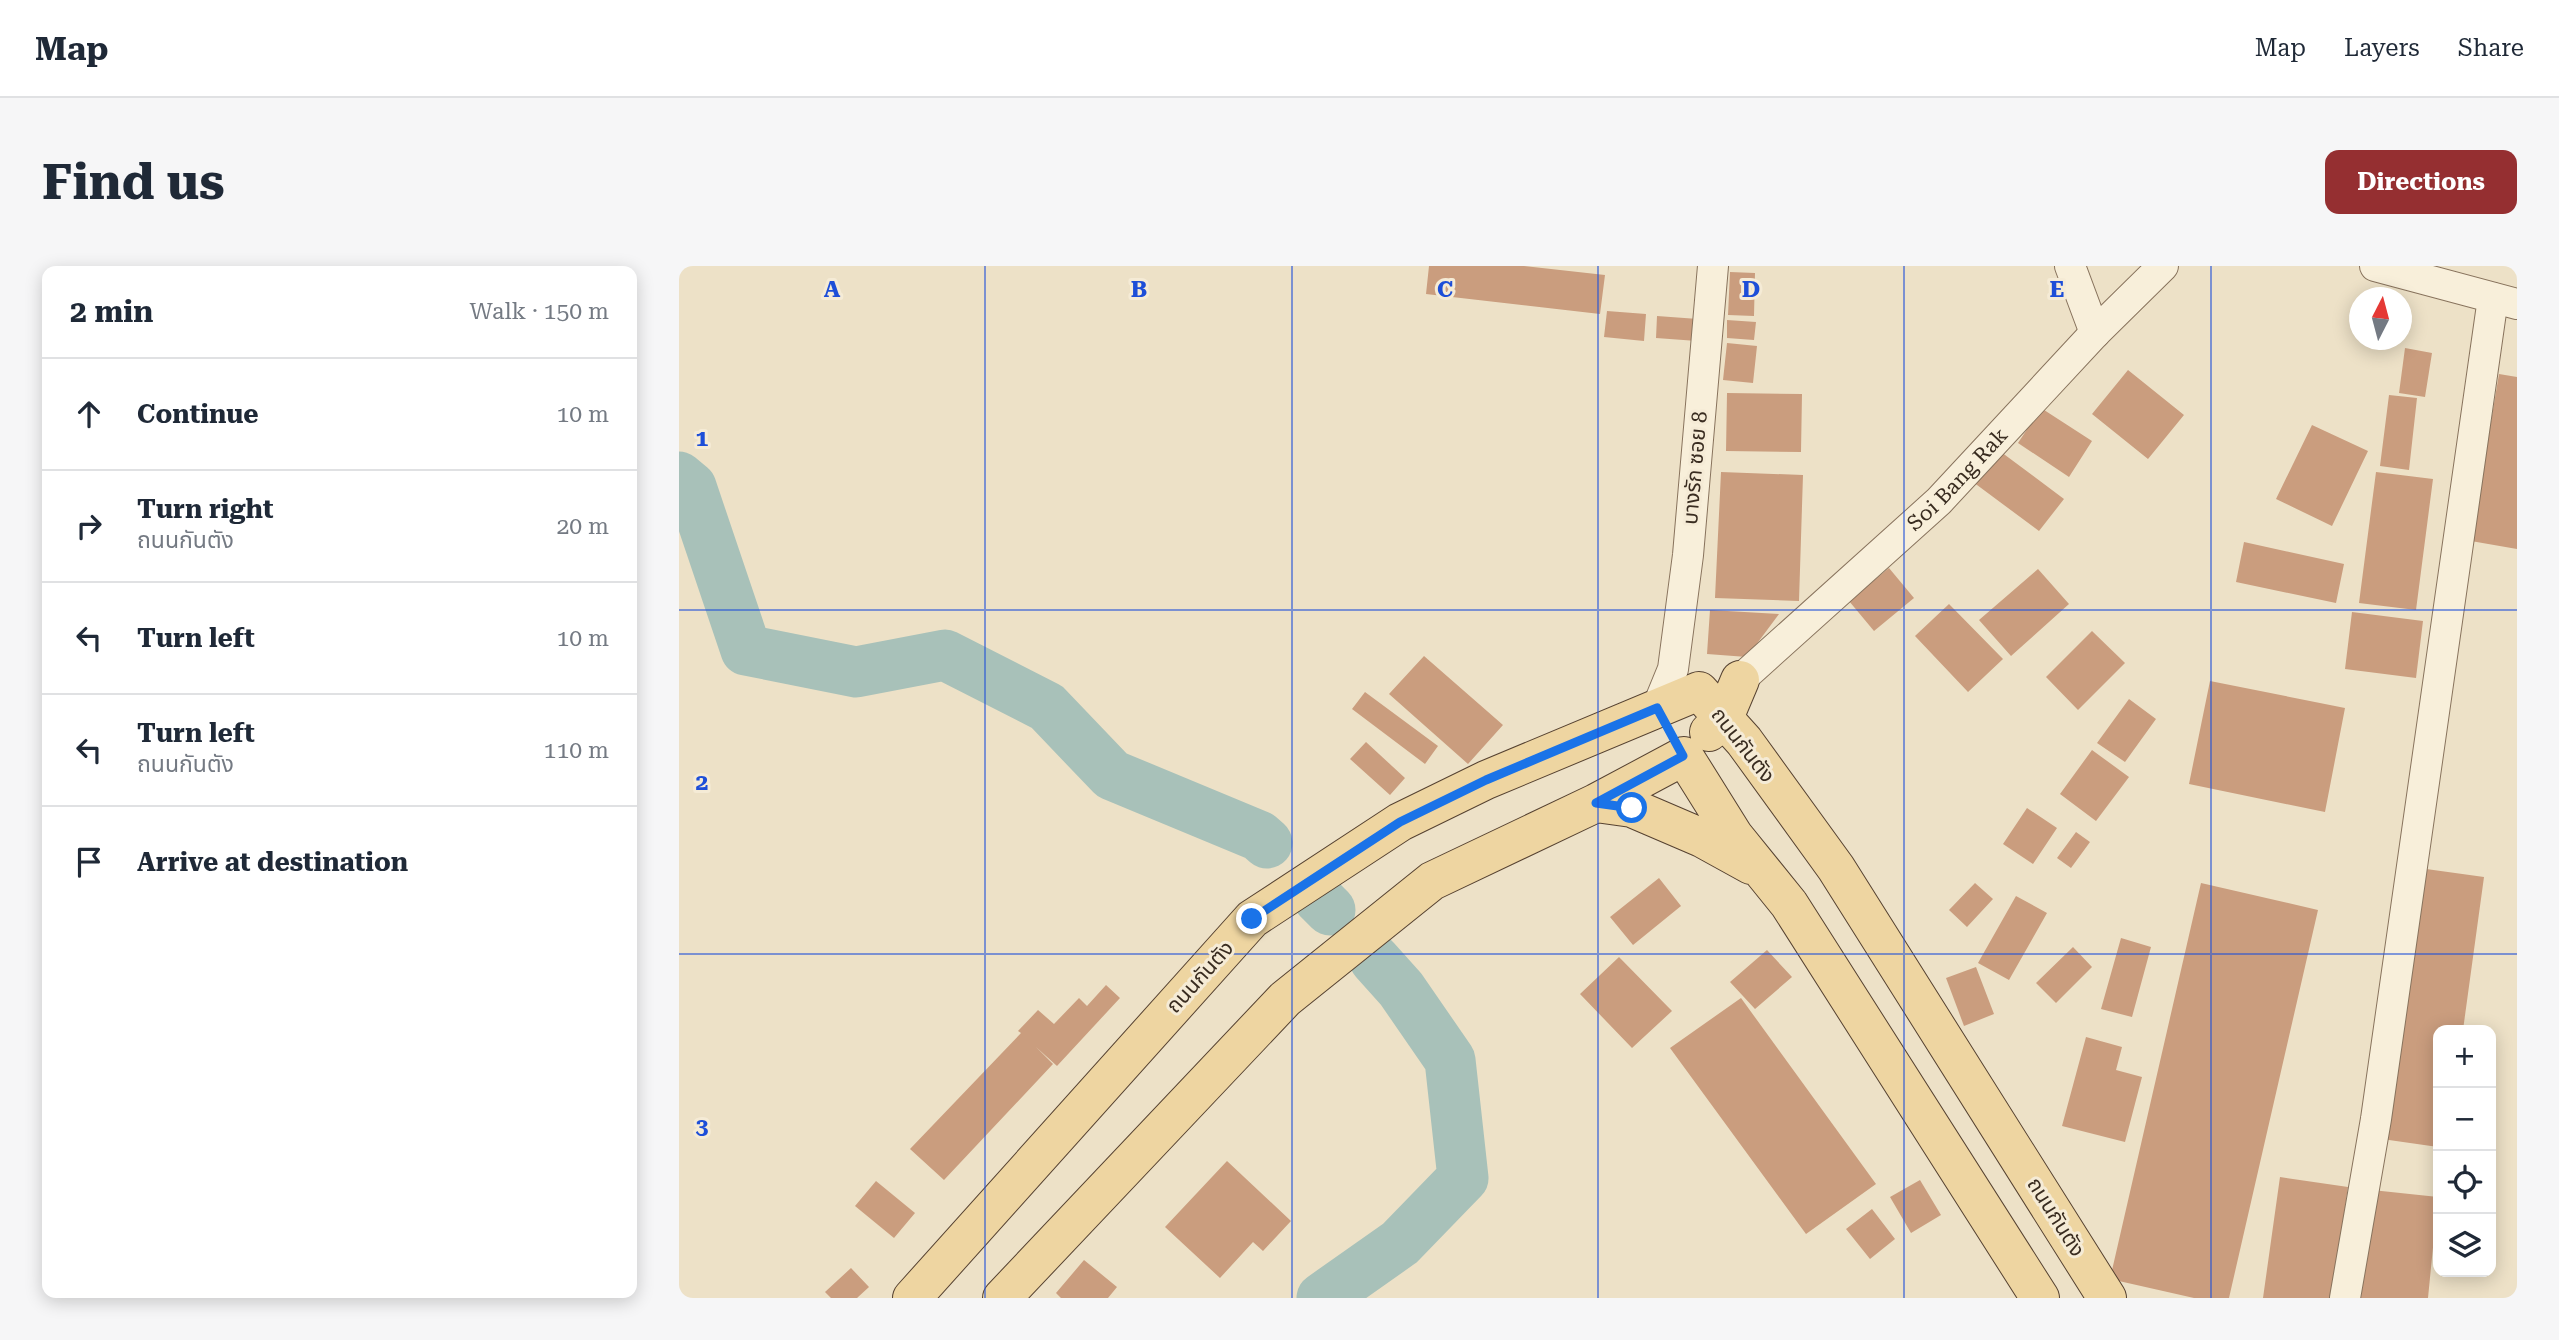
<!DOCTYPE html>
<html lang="en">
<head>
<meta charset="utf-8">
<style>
  body { margin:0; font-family:"Roboto Serif","Noto Sans Thai",serif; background:#f6f6f7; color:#1f2937 }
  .controls { position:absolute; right:21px; bottom:21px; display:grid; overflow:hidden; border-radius:14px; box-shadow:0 4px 18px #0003 }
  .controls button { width:63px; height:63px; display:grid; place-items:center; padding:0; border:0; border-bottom:2px solid #e0e1e3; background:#fff; color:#1f2937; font:35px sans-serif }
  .compass { position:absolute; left:1670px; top:21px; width:63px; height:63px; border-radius:50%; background:#fff; box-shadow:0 4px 18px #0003; rotate:6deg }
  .stop { position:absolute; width:21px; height:21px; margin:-16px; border:5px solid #1a73e8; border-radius:50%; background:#fff }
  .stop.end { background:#1a73e8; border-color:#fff; box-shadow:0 2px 7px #0008 }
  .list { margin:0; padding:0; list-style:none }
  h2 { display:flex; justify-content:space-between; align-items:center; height:91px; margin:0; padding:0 28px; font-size:30px }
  h2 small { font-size:23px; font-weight:400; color:#747a83 }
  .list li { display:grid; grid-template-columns:46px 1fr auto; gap:21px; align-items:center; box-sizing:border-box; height:112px; padding:0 28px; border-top:2px solid #e0e1e3 }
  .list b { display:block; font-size:26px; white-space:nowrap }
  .list p { margin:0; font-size:23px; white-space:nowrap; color:#747a83 }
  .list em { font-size:23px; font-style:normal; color:#747a83 }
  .icon { flex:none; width:38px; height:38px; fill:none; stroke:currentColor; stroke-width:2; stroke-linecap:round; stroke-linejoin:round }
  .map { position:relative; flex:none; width:1838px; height:1032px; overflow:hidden; border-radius:14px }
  header { display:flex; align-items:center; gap:42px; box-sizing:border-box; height:98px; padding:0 35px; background:#fff; border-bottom:2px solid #e0e1e3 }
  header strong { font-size:33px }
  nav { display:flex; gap:38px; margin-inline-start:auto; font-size:24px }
  .intro { display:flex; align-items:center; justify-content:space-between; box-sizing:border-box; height:168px; padding:0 42px }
  h1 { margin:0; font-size:49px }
  .button { padding:18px 32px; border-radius:14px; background:#952f31; color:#fff; font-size:24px; font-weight:700 }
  main { display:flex; gap:42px; padding:0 42px }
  aside { flex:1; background:#fff; border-radius:14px; box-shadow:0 4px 18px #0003 }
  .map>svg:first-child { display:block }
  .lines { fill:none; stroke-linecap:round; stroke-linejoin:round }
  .river { stroke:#a8c1b9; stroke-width:51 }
  .building { fill:#ca9d7e }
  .minor-casing { stroke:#88735d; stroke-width:32 }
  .major-casing { stroke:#564231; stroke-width:40 }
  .minor { stroke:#f8efda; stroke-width:30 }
  .major { stroke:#eed5a1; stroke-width:38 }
  .route { stroke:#1a73e8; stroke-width:9 }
  .grid { fill:none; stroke:#1d4ed8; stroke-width:2; stroke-opacity:0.55 }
  .labels { text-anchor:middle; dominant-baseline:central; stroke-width:6; stroke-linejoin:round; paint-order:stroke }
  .street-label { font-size:21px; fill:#392c20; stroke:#f5ebd6 }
  .grid-label { font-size:23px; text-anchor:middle; font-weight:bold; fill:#1d4ed8; stroke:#f5ebd6; stroke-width:6; stroke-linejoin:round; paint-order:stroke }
</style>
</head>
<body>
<header>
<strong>Map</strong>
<nav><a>Map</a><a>Layers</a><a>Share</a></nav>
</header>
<div class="intro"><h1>Find us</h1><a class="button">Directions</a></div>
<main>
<aside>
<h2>2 min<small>Walk · 150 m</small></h2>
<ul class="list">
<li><svg class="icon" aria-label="ahead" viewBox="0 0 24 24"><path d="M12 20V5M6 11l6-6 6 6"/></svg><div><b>Continue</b></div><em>10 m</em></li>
<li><svg class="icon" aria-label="right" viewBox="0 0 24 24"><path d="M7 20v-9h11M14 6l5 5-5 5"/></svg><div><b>Turn right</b><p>ถนนกันตัง</p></div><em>20 m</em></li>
<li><svg class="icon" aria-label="left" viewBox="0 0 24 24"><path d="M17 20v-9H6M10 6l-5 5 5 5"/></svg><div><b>Turn left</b></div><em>10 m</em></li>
<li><svg class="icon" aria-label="left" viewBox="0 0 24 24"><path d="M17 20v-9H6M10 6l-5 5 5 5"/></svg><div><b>Turn left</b><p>ถนนกันตัง</p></div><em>110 m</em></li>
<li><svg class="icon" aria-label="arrive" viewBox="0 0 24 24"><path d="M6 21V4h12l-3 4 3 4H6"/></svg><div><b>Arrive at destination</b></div></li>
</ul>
</aside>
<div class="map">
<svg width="1838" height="1032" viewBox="0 0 1838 1032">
  <rect width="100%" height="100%" fill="#ede1c7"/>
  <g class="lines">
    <path class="river" d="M 0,211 L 12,221 L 67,384 L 177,406 L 266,389 L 368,441 L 433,509 L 580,570 L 588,577
      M 639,632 L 651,644
      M 643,1032 L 721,977 L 784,912 L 771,794 L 722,723 L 696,694"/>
  </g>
  <path class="building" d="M 750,0 L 845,0 L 926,9 L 921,48 L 747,28 Z
    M 1051,6 L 1076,7 L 1075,50 L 1049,49 Z
    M 928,45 L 967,48 L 965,75 L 925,71 Z
    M 978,50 L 1019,53 L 1018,75 L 977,72 Z
    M 1048,54 L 1077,56 L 1075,74 L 1048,72 Z
    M 1048,77 L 1078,80 L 1074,117 L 1044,114 Z
    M 1726,82 L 1753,87 L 1746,131 L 1720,127 Z
    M 1449,104 L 1505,149 L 1469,193 L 1413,148 Z
    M 1820,108 L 1838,111 L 1838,283 L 1792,275 Z
    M 1048,127 L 1123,128 L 1122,186 L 1047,185 Z
    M 1710,129 L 1738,132 L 1730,204 L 1701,200 Z
    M 1362,142 L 1413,175 L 1390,211 L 1339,177 Z
    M 1633,159 L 1689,185 L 1653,260 L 1597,233 Z
    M 1318,183 L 1385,233 L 1360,265 L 1294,216 Z
    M 1042,206 L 1124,209 L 1120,335 L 1036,332 Z
    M 1697,206 L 1754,213 L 1737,344 L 1680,337 Z
    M 1565,276 L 1665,298 L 1657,337 L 1557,316 Z
    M 1210,302 L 1235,332 L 1195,365 L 1170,335 Z
    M 1359,303 L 1390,338 L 1332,390 L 1300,354 Z
    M 1270,338 L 1324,393 L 1289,426 L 1236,370 Z
    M 1031,344 L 1100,348 L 1068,391 L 1028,388 Z
    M 1673,346 L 1744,355 L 1737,412 L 1666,403 Z
    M 1413,365 L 1446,397 L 1399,444 L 1367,411 Z
    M 745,390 L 824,459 L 789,498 L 710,428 Z
    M 1531,415 L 1666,442 L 1646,546 L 1510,518 Z
    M 686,426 L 759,480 L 746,498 L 673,443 Z
    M 1450,433 L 1477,453 L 1446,496 L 1418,477 Z
    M 687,476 L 726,512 L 711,529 L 671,493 Z
    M 1413,484 L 1450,511 L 1417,555 L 1381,528 Z
    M 1348,542 L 1378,562 L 1354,598 L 1324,578 Z
    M 1397,566 L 1411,576 L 1392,602 L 1378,592 Z
    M 1740,602 L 1805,611 L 1784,764 L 1759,764 L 1759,881 L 1703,873 Z
    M 980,612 L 1002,640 L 954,679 L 931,651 Z
    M 1296,617 L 1314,633 L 1288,661 L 1270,644 Z
    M 1522,617 L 1639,644 L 1550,1032 L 1515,1032 L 1431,1013 Z
    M 1337,630 L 1368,647 L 1330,714 L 1299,697 Z
    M 1442,672 L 1472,681 L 1453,751 L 1422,743 Z
    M 1394,681 L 1413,701 L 1377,737 L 1357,717 Z
    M 1088,684 L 1113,711 L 1076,743 L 1051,716 Z
    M 940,691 L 993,745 L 953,782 L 901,728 Z
    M 1297,701 L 1315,748 L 1285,760 L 1267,712 Z
    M 427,719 L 441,732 L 378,800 L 357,781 L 374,798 L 265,914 L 231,883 L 342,767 L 339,765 L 359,744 L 375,758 L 400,732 L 408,740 Z
    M 1062,732 L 1197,918 L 1127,968 L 991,782 Z
    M 1407,771 L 1443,781 L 1437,804 L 1463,811 L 1446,876 L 1383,860 Z
    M 548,895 L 612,955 L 584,985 L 574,976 L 541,1012 L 486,961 Z
    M 1601,911 L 1669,921 L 1653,1032 L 1584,1032 Z
    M 1241,914 L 1262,949 L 1232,967 L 1211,931 Z
    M 197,915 L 236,947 L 215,972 L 176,940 Z
    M 1693,924 L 1759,931 L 1749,1032 L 1682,1032 Z
    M 1193,943 L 1216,973 L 1191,993 L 1167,963 Z
    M 405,994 L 438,1021 L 429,1032 L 382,1032 L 377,1027 Z
    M 172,1002 L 190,1021 L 178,1032 L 152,1032 L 146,1026 Z"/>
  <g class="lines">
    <defs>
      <g id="minor">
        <path d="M 1391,0 L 1416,67"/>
        <path d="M 1696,0 L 1838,38"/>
        <path id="s1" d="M 1061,414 L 1260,235 L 1416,67 L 1484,0"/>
        <path d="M 978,442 L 994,403 L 1009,289 L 1034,0"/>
        <path d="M 1666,1032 L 1697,853 L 1814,32"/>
      </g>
      <path id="major" d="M 1030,466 L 1045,452 L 1061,414
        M 917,537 L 953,542 L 1023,572 L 1072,599
        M 233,1032 L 573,653 L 721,556 L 807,514 L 1020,425 L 1065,475 L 1157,602 L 1428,1032
        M 323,1032 L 606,733 L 753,615 L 917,537 L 1005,490 L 1055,570 L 1110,638 L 1361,1032"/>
    </defs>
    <use href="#minor" class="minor-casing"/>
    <use href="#major" class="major-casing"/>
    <use href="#minor" class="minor"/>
    <use href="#major" class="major"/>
  </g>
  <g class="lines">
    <path class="route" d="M 573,653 L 721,556 L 807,514 L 978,442 L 1004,490 L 917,537 L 953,542"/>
  </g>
  <path class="grid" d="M 306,0 L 306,1032M 613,0 L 613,1032M 919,0 L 919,1032M 1225,0 L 1225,1032M 1532,0 L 1532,1032M 0,344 L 1838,344M 0,688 L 1838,688"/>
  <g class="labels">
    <g class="street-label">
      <text transform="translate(1016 202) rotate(-85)">บางรัก ซอย 8</text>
      <text stroke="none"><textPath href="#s1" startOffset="296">Soi Bang Rak</textPath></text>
      <text transform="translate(1064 479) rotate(52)">ถนนกันตัง</text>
      <text transform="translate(521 711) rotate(-48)">ถนนกันตัง</text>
      <text transform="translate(1377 951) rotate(58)">ถนนกันตัง</text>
    </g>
  </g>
  <g class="grid-label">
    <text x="153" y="31">A</text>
    <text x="460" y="31">B</text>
    <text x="766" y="31">C</text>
    <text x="1072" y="31">D</text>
    <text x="1378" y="31">E</text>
    <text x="23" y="180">1</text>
    <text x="23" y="524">2</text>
    <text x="23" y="868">3</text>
  </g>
</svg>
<div class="controls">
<button>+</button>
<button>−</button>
<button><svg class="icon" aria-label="locate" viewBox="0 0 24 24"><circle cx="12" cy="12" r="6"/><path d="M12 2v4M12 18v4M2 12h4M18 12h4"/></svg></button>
<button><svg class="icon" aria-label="layers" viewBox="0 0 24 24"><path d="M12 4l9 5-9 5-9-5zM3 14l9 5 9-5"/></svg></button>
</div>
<svg class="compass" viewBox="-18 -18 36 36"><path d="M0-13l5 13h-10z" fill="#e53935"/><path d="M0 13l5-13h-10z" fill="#747a83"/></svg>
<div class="stop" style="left:953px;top:542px"></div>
<div class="stop end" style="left:573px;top:653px"></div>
</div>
</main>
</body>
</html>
